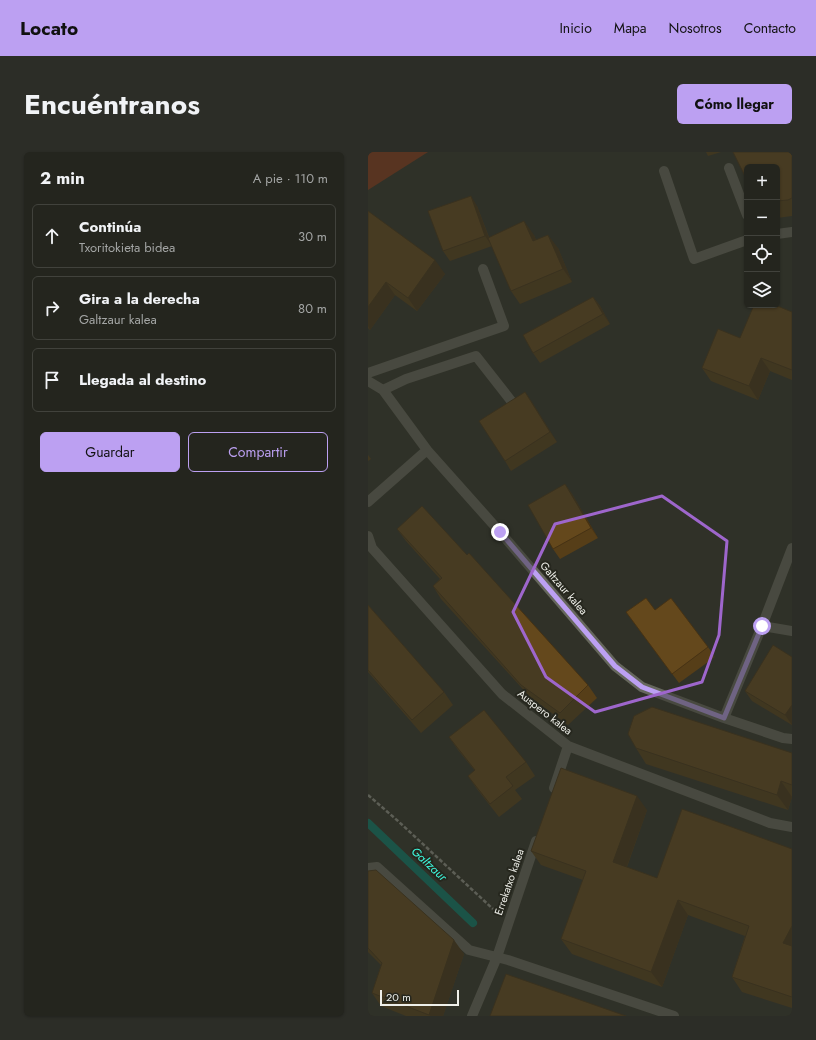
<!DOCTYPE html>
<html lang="es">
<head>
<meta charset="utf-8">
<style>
  body { margin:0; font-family:Jost,sans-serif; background:#2c2d27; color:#f1f3f6 }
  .controls { position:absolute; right:12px; top:12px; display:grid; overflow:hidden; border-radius:6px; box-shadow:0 1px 3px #0004 }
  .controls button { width:36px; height:36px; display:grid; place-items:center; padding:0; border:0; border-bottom:1px solid #41423c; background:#24251e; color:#f1f3f6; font:20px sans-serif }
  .scale { position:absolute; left:12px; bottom:10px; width:79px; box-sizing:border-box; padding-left:4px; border:2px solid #eeefe9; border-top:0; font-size:11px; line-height:14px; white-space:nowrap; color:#eeefe9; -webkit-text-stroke:3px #26271e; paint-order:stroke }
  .stop { position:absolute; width:12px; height:12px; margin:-9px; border:3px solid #bca0f2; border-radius:50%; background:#fff }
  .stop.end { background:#bca0f2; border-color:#fff; box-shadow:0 1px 4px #0008 }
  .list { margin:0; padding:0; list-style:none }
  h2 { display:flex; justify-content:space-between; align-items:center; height:52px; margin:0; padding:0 16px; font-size:17px }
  h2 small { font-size:13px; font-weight:400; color:#a3a5a4 }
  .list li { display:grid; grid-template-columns:26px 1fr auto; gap:12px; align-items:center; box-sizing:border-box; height:64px; margin:0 8px 8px; padding:0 8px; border:1px solid #41423c; border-radius:6px }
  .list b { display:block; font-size:15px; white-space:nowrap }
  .list p { margin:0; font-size:13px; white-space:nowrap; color:#a3a5a4 }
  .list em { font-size:13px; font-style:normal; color:#a3a5a4 }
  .actions { display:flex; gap:8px; padding:12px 16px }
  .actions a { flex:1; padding:9px 0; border:1px solid #bca0f2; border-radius:6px; text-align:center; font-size:14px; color:#bca0f2 }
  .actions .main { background:#bca0f2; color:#111 }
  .icon { flex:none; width:22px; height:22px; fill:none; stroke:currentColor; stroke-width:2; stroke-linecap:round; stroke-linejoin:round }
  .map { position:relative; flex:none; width:424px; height:864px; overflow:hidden; border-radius:6px }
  header { display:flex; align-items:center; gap:24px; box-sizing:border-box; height:56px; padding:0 20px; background:#bca0f2; color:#111 }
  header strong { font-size:19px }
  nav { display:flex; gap:22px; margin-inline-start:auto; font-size:14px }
  .intro { display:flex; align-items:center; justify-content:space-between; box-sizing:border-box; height:96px; padding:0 24px }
  h1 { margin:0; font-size:28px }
  .button { padding:10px 18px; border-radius:6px; background:#bca0f2; color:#111; font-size:14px; font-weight:700 }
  main { display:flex; gap:24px; padding:0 24px }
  aside { flex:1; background:#24251e; border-radius:6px; box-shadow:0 1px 3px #0004 }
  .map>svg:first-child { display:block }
  .forest { fill:#8a3919 }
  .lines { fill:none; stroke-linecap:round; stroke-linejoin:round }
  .stream { stroke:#047d6e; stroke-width:8 }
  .path { stroke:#93948d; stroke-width:2.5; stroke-dasharray:4 2; stroke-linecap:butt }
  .minor { stroke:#66675d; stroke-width:10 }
  .wall { fill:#563e18 }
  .shaded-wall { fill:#463214 }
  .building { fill:#64481c; stroke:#463214 }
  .route { stroke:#bca0f2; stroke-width:5 }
  .marked { fill:none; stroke:#9e66cc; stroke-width:3; stroke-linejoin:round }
  .labels { text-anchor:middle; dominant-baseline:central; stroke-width:4; stroke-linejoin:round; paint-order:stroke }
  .street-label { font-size:11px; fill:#eeefe9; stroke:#26271e }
  .water-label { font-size:12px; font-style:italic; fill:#3df9de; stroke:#26271e }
</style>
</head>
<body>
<header>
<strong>Locato</strong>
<nav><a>Inicio</a><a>Mapa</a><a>Nosotros</a><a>Contacto</a></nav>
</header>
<div class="intro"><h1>Encuéntranos</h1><a class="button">Cómo llegar</a></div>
<main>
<aside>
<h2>2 min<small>A pie · 110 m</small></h2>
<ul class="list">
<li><svg class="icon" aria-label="ahead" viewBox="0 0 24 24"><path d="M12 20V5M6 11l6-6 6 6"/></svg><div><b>Continúa</b><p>Txoritokieta bidea</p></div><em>30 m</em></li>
<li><svg class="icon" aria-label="right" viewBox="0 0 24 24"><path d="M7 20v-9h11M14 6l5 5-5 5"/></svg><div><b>Gira a la derecha</b><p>Galtzaur kalea</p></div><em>80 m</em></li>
<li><svg class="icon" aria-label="arrive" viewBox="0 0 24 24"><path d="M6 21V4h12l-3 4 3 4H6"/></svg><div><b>Llegada al destino</b></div></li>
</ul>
<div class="actions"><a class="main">Guardar</a><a>Compartir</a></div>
</aside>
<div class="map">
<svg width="424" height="864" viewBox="0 0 424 864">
  <rect width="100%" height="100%" fill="#303128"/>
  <path class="forest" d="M 0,0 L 60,0 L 0,38 Z"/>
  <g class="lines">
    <path class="stream" d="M 0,671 L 105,771"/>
    <path class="path" d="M 0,643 L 30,669 L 125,757"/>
    <path class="minor" d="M 361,16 L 379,63
      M 296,19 L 326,107 L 379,88
      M 409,82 L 424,80
      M 0,221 L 136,174 L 115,117
      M 0,229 L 15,238 L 59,298 L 132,380 L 247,514 L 274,535 L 356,566 L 415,586 L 424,587
      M 15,238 L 38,227 L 108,204 L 144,250
      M 0,350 L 59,298
      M 0,384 L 4,396 L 134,542 L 200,594 L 402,671 L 424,675
      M 394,474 L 424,479
      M 356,566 L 394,474 L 424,396
      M 186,636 L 200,594
      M 0,716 L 9,715 L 101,798 L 140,808 L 306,864
      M 104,864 L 129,805 L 168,689"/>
  </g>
  <path class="wall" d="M 338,0 L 353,0 L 340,4 Z
    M 424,0 L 424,64 L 409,66 L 409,15 Z
    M 109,54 L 121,85 L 166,83 L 168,88 L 190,96 L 204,130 L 152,152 L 143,139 L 124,94 L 82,109 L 75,99 Z
    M 0,59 L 77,122 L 49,159 L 27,143 L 2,178 L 0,176 Z
    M 225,145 L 232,154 L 242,172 L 172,211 L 165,201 Z
    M 424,160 L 424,228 L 402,219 L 390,248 L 343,229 L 334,216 L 372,186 Z
    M 157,240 L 189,290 L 143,319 L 137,309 Z
    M 0,303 L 3,307 L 0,309 Z
    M 197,332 L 204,342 L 230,386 L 192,407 L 185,397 Z
    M 29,377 L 220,533 L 229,546 L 200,573 L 162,545 L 73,447 L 65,434 L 72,427 L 38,389 Z
    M 0,453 L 76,540 L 85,553 L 53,581 L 0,520 Z
    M 287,458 L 340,495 L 347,505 L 311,531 L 258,460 Z
    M 424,505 L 424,573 L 384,549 L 377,539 Z
    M 81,585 L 158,610 L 167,624 L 147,638 L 154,647 L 131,665 L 109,637 L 100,624 L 107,619 L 90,598 Z
    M 268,596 L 424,601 L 424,645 L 420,658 L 278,612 Z
    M 279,658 L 259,715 L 289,726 L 424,697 L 424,856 L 374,840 L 364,825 L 377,784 L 320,763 L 294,835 L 204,802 L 193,787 L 215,728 L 173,713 L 163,699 Z
    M 0,719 L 96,802 L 75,864 L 38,864 L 13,854 L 4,841 L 13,813 L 0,800 Z"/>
  <path class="shaded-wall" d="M 103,44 L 109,54 L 124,94 L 117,84 Z
    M 156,69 L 166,83 L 174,102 L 165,89 Z
    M 180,83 L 190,96 L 204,130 L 195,117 Z
    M 67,108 L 77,122 L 49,159 L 40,146 Z
    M 18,130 L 27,143 L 2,178 L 0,174 L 0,155 Z
    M 225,145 L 232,154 L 242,172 L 235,162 Z
    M 393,206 L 402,219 L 390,248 L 381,234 Z
    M 157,240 L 164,250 L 189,290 L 182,280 Z
    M 197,332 L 204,342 L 230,386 L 223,376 Z
    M 424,553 L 424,573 L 417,563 Z
    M 413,629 L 424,645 L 420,658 L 409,643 Z
    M 269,644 L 279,658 L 255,725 L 245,710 Z
    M 310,748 L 320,763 L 294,835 L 283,820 Z
    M 424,774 L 424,804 L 415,791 Z
    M 86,788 L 96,802 L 75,864 L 62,864 L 61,863 Z"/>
  <path class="building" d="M 365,0 L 424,0 L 424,46 L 420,48 L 409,49 L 409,15 L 379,15 L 379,28 Z
    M 103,44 L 117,84 L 75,99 L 60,59 Z
    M 0,59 L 67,108 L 40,146 L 18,130 L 0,155 Z
    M 156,69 L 165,89 L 180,83 L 195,117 L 143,139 L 120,86 Z
    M 225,145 L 235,162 L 165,201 L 155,183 Z
    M 386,153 L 407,153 L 424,160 L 424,218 L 393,206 L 381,234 L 334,216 L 350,177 L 372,186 Z
    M 157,240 L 182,280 L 137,309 L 111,269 Z
    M 197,332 L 223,376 L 185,397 L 160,353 Z
    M 54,354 L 99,403 L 101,401 L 220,533 L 192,561 L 153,533 L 65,434 L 74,426 L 29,377 Z
    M 278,446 L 287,458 L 303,446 L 340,495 L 304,522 L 258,460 Z
    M 0,453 L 76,540 L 44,568 L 0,518 Z
    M 405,493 L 424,505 L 424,553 L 417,563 L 377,539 Z
    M 284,555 L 424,601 L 424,633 L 413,629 L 409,643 L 268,596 L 260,582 L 266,564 Z
    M 116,558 L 158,610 L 138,625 L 145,634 L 122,652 L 100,624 L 107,618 L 81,585 Z
    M 193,616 L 269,644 L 245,710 L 289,726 L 314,657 L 424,697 L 424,774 L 415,791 L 424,794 L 424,845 L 364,825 L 381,774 L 310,748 L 283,820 L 193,787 L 218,719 L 163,699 Z
    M 8,718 L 86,788 L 61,863 L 4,841 L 14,811 L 0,796 L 0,719 Z
    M 138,822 L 258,864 L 122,864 Z"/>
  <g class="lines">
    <path class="route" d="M 132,380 L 247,514 L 274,535 L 356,566 L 394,474"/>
  </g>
  <path d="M0 0H424V864H0ZM 294,344 L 359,389 L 351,483 L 334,530 L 227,560 L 178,525 L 145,460 L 187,372 Z" fill="#303128" fill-opacity=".55" fill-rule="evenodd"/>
  <path class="marked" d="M 294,344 L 359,389 L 351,483 L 334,530 L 227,560 L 178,525 L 145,460 L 187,372 Z"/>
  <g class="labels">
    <g class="street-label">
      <text transform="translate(196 436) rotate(49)">Galtzaur kalea</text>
      <text transform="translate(177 560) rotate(38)">Auspero kalea</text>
      <text transform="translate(141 730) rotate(-71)">Errekatxo kalea</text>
    </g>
    <g class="water-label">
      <text transform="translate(61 712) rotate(43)">Galtzaur</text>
    </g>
  </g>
</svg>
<div class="controls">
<button>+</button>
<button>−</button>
<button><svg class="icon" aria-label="locate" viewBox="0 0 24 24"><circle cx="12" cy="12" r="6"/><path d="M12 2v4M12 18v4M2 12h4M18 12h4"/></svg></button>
<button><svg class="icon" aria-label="layers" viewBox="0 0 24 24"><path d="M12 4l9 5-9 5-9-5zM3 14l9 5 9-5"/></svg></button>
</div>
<div class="scale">20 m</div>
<div class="stop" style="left:394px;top:474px"></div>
<div class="stop end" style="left:132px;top:380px"></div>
</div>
</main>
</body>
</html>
